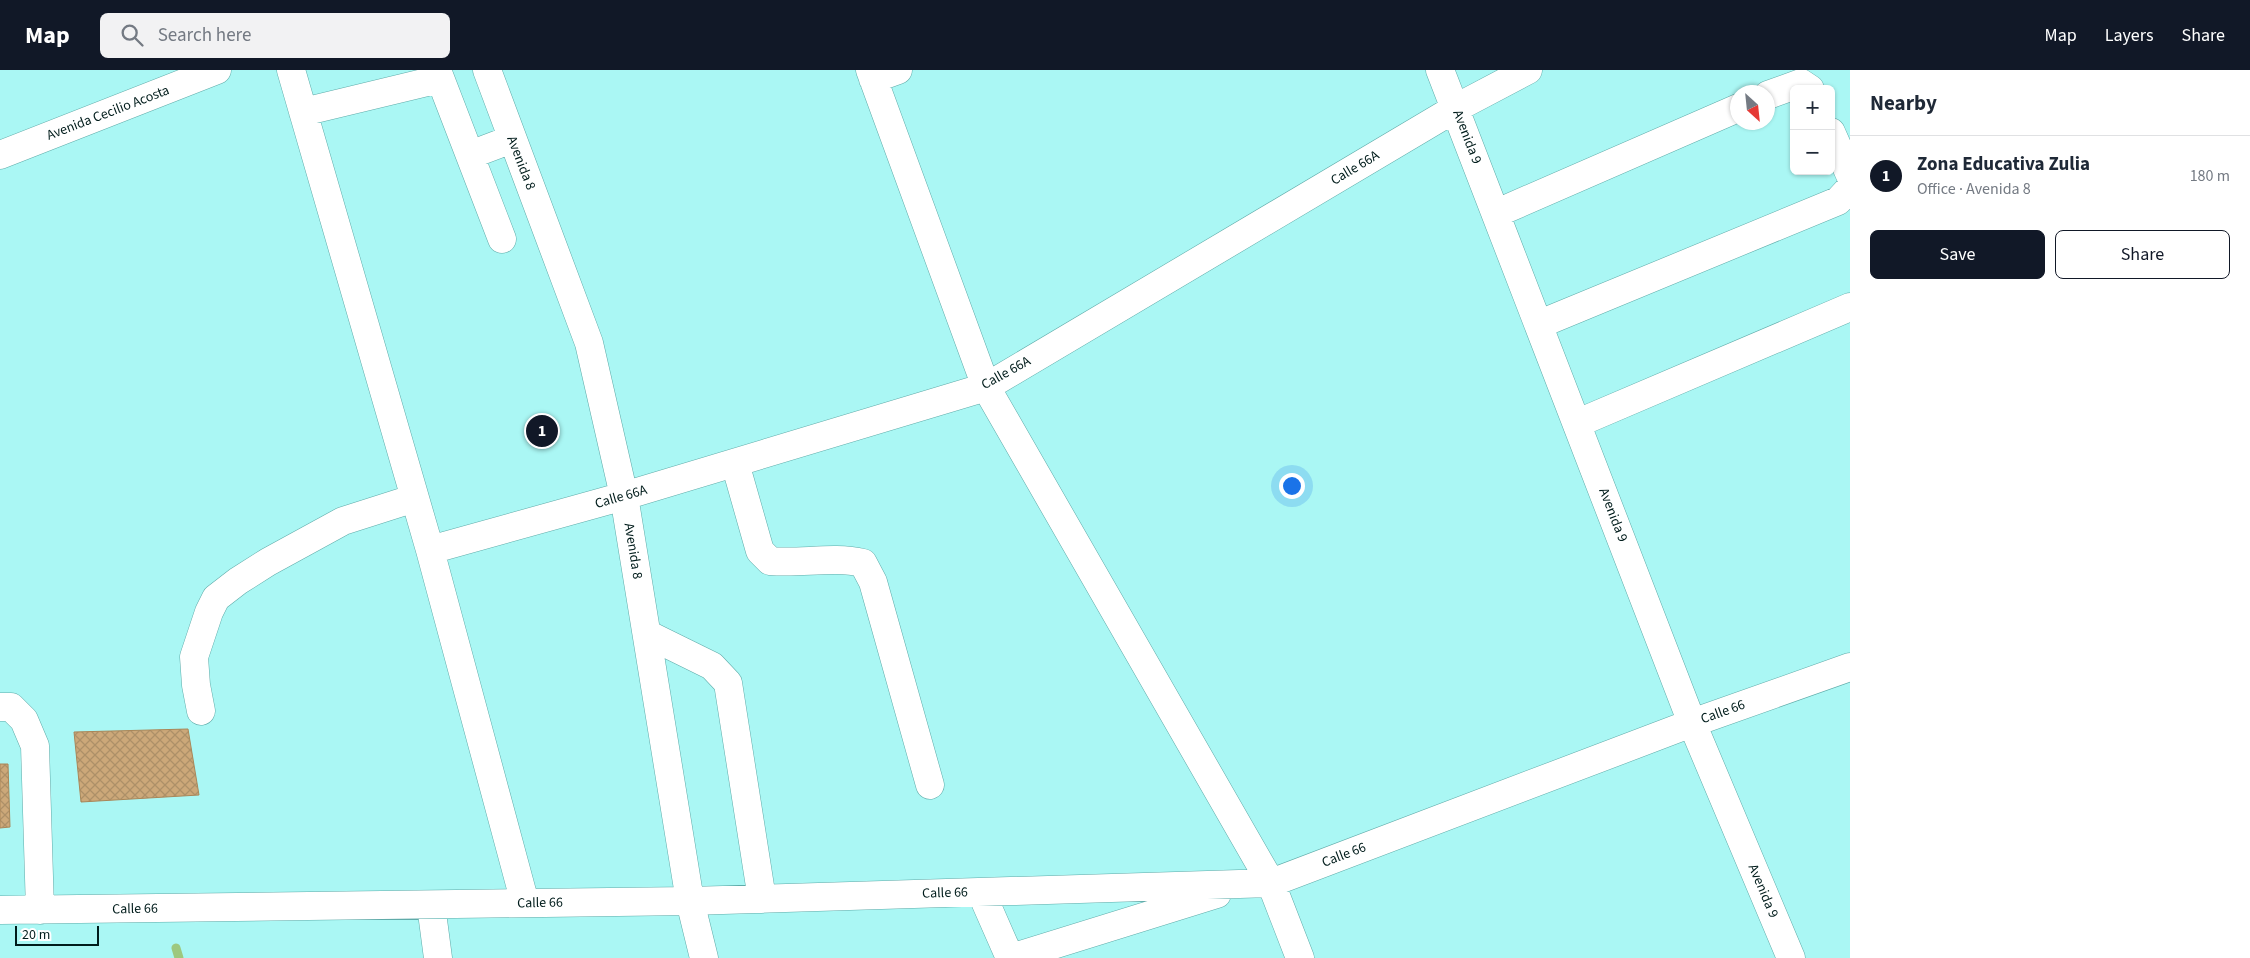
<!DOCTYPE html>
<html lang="en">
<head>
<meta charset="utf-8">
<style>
  body { margin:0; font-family:"Source Sans 3",sans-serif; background:#f2f2f3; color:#1f2937 }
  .controls { position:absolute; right:15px; top:15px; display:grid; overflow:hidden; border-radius:8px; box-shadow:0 1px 4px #0004 }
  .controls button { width:45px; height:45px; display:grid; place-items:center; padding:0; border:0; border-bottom:1px solid #e0e1e3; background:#fff; color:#1f2937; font:25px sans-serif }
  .compass { position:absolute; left:1730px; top:15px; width:45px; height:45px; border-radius:50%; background:#fff; box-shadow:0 1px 4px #0004; rotate:153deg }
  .scale { position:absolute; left:15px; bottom:12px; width:84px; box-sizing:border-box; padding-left:5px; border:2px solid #001c1b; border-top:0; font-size:14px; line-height:18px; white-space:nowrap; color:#001c1b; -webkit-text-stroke:4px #fff; paint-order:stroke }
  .you { position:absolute; left:1291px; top:415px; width:18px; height:18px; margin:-12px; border:4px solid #fff; border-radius:50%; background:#1a73e8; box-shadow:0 0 0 8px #1a73e833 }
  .badge { display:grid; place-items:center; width:32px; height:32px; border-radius:50%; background:#111827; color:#fff; font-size:16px; font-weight:700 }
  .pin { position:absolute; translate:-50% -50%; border:2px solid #fff; box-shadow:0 1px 5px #0006 }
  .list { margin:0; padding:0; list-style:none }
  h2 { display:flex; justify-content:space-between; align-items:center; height:65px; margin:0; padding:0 20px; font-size:21px }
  h2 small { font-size:16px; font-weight:400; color:#747a83 }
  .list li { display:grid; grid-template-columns:32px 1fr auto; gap:15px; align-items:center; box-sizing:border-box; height:80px; padding:0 20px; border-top:1px solid #e0e1e3 }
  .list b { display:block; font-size:19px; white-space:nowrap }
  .list p { margin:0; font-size:16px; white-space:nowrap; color:#747a83 }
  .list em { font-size:16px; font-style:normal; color:#747a83 }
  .actions { display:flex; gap:10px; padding:15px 20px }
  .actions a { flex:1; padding:11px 0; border:1px solid #111827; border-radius:8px; text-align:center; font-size:18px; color:#111827 }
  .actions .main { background:#111827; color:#fff }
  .icon { flex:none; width:28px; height:28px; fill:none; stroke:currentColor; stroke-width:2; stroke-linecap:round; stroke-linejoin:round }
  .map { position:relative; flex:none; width:1850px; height:888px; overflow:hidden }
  header { display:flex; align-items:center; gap:30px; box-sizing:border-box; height:70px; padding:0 25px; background:#111827; color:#fff }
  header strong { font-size:24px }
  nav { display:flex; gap:28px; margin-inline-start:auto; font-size:18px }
  .search { width:350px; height:45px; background:#f2f2f3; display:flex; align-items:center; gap:12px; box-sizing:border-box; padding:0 18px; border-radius:8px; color:#747a83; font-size:19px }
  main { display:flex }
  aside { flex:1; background:#fff }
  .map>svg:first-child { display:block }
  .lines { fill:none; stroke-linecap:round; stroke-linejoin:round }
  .stream { stroke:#9dc87f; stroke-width:9 }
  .building { fill:url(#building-cross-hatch); stroke:#a98658 }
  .minor-casing { stroke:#5faba9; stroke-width:29 }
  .minor { stroke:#fff; stroke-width:28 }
  .labels { text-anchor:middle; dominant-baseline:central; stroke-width:4; stroke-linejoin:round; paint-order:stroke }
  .street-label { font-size:14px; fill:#001c1b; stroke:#fff }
</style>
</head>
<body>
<header>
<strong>Map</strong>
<div class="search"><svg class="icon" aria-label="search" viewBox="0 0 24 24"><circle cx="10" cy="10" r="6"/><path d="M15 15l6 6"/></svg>Search here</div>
<nav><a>Map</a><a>Layers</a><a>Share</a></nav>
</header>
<main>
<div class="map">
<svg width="1850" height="888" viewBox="0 0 1850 888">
  <defs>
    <pattern id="building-cross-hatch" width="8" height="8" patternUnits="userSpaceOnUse" patternTransform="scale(1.25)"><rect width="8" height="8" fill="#cca879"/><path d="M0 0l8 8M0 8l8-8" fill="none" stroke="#ad9068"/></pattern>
  </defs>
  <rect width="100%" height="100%" fill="#aaf7f4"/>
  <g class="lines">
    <path class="stream" d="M 176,878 L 179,888"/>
  </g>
  <path class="building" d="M 188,659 L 199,725 L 81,732 L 74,662 Z
    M 0,694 L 8,694 L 10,757 L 0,758 Z"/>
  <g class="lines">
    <defs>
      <path id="minor" d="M 291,0 L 430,480 L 525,833
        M 437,0 L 502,169
        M 487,0 L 589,273 L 624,426 L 690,831 L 704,888
        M 870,0 L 986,317 L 1271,813 L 1300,888
        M 1440,0 L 1692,653 L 1791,888
        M 873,9 L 898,0
        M 1768,25 L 1801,13 L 1810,19
        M 303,42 L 440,9
        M 1831,62 L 1850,105
        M 0,85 L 217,0
        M 470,85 L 512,69
        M 1497,143 L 1738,38
        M 1540,254 L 1838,131 L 1850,118
        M 1578,353 L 1850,237
        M 735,393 L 760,481 L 770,491 C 801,494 833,486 863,493 L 873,512 L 930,715
        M 430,480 L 624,426 L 986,317 L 1456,38 L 1528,0
        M 647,564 L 712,596 L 728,613 L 762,829
        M 0,637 L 11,637 L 24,650 L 35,676 L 40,840
        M 201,641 L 196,615 L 194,587 L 209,542 L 216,528 L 238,511 L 268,492 L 343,451 L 415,428
        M 981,822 L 1010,888
        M 431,835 L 438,888
        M 0,840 L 690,831 L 1271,813 L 1692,653 L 1850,597
        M 1011,888 L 1217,824"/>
    </defs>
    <use href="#minor" class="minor-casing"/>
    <use href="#minor" class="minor"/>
  </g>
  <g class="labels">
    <g class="street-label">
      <text transform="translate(108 43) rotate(-21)">Avenida Cecilio Acosta</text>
      <text transform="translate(1467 67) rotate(69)">Avenida 9</text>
      <text transform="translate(521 93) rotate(69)">Avenida 8</text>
      <text transform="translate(1355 98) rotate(-31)">Calle 66A</text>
      <text transform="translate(1006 303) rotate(-29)">Calle 66A</text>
      <text transform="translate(621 427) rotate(-16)">Calle 66A</text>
      <text transform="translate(1613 445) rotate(69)">Avenida 9</text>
      <text transform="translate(633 481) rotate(81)">Avenida 8</text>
      <text transform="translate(1723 642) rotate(-20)">Calle 66</text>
      <text transform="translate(1344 785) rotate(-21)">Calle 66</text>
      <text transform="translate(1763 821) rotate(67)">Avenida 9</text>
      <text transform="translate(945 823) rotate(-2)">Calle 66</text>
      <text transform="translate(540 833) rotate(-1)">Calle 66</text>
      <text transform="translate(135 839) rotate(-1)">Calle 66</text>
    </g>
  </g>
</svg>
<div class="controls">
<button>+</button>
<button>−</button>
</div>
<svg class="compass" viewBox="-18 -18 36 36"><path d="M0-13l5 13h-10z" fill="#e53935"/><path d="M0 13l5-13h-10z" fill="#747a83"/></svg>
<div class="scale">20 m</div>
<div class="you"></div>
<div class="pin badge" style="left:542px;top:361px">1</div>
</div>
<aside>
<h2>Nearby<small></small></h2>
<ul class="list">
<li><span class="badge">1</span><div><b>Zona Educativa Zulia</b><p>Office · Avenida 8</p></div><em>180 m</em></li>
</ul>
<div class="actions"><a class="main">Save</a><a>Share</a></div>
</aside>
</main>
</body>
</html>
